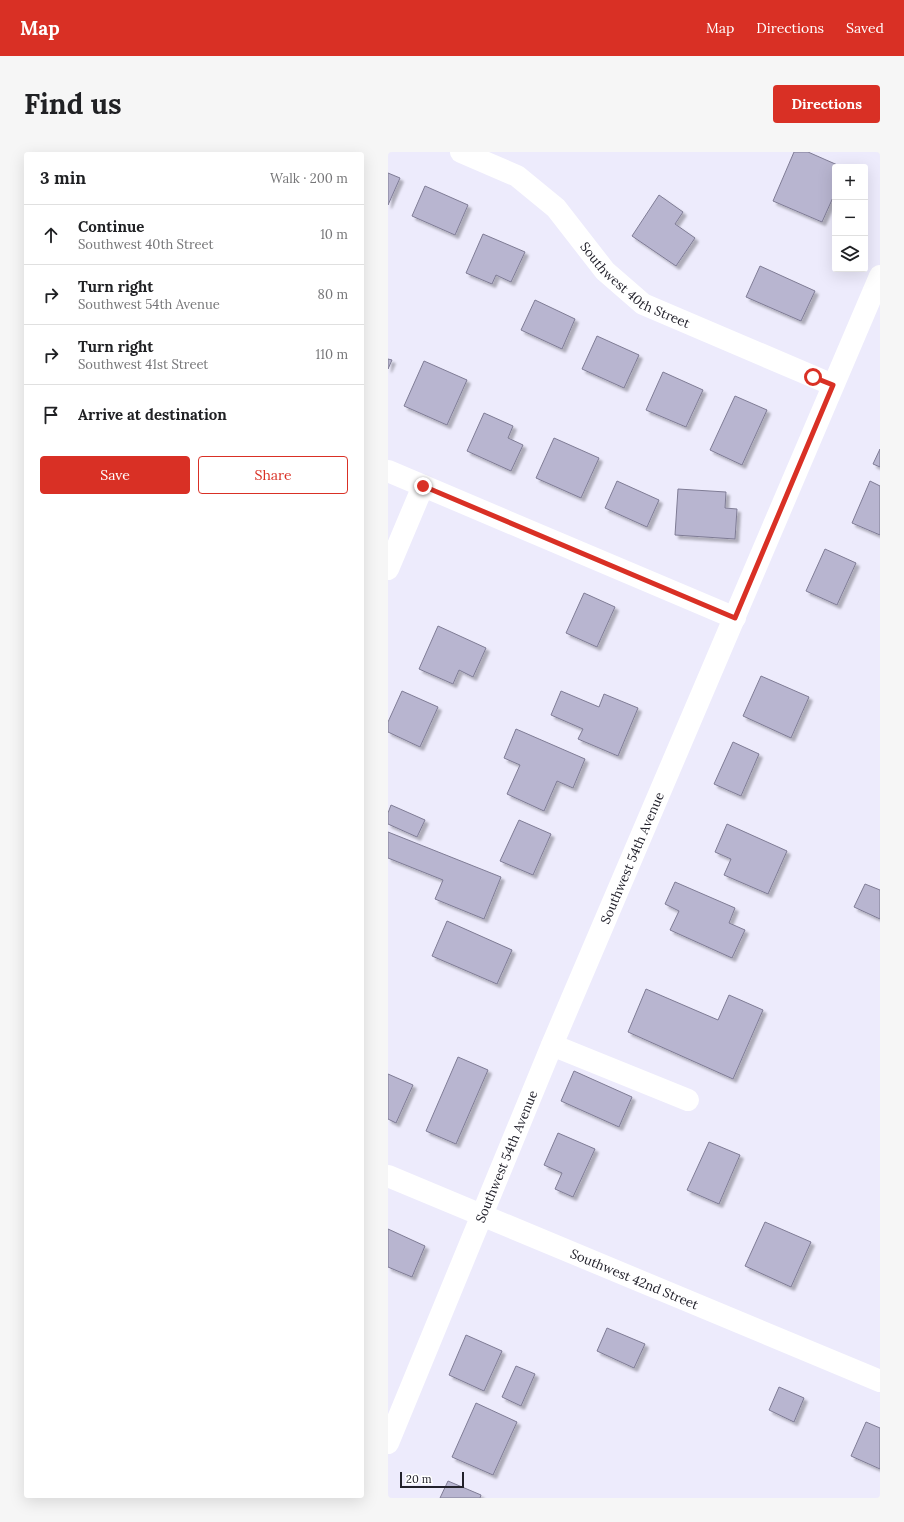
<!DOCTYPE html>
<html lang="en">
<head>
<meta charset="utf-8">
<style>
  body { margin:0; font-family:Lora,serif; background:#f6f6f6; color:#202124 }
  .controls { position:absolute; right:12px; top:12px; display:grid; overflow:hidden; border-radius:4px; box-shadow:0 4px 16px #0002 }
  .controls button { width:36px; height:36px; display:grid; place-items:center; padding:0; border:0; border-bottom:1px solid #e0e0e0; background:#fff; color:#202124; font:20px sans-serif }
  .scale { position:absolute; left:12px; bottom:10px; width:64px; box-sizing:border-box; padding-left:4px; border:2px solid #22212b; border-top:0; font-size:11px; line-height:14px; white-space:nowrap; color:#22212b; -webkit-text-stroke:3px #fff; paint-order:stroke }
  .stop { position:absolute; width:12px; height:12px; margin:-9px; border:3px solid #d93025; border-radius:50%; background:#fff }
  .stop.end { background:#d93025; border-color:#fff; box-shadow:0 1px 4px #0008 }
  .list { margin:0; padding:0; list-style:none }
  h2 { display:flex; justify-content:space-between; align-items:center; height:52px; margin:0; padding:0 16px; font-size:17px }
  h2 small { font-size:13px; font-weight:400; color:#757577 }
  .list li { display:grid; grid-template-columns:26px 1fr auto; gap:12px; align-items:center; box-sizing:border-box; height:60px; padding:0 16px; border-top:1px solid #e0e0e0 }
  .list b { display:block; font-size:15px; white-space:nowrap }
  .list p { margin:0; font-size:13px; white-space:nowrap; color:#757577 }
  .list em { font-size:13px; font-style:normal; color:#757577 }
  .actions { display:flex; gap:8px; padding:12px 16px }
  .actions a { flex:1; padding:9px 0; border:1px solid #d93025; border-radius:4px; text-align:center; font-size:14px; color:#d93025 }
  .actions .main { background:#d93025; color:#fff }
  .icon { flex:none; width:22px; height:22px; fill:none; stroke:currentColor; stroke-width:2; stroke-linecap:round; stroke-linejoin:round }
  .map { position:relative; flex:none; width:492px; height:1346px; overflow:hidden; border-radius:4px }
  header { display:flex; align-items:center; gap:24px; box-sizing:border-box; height:56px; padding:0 20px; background:#d93025; color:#fff }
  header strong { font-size:19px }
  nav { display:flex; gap:22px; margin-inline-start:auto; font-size:14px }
  .intro { display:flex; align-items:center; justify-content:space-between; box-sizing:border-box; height:96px; padding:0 24px }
  h1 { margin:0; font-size:28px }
  .button { padding:10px 18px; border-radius:4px; background:#d93025; color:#fff; font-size:14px; font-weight:700 }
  main { display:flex; gap:24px; padding:0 24px }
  aside { flex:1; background:#fff; border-radius:4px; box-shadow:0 4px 16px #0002 }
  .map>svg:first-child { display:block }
  .building { fill:#b8b5d0; stroke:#7f7c95; filter:url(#shadow) }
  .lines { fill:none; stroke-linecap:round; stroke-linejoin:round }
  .minor { stroke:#fff; stroke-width:22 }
  .route { stroke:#d93025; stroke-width:5 }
  .labels { text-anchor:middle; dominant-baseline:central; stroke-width:3.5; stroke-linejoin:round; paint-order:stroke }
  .street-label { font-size:13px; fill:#22212b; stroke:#fff }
</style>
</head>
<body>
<header>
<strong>Map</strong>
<nav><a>Map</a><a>Directions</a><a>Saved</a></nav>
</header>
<div class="intro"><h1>Find us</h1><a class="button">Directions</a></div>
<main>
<aside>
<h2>3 min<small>Walk · 200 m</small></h2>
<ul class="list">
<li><svg class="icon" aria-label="ahead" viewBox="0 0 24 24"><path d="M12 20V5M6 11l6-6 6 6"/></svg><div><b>Continue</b><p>Southwest 40th Street</p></div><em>10 m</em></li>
<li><svg class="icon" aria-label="right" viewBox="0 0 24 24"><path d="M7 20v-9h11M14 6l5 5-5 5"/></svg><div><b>Turn right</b><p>Southwest 54th Avenue</p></div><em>80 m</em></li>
<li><svg class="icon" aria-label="right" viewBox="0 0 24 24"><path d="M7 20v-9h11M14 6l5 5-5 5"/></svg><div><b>Turn right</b><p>Southwest 41st Street</p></div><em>110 m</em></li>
<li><svg class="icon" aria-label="arrive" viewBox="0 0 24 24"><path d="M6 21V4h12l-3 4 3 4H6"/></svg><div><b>Arrive at destination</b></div></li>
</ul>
<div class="actions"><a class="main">Save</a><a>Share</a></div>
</aside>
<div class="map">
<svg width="492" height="1346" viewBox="0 0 492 1346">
  <defs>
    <filter id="shadow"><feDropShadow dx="3.5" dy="3.5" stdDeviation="1" flood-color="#0004"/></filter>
  </defs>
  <rect width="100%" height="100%" fill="#edebfc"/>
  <path class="building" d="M 406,0 L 420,0 L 454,15 L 447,15 L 447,41 L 434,70 L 385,49 Z
    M 0,21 L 12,26 L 0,53 Z
    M 37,34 L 80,53 L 67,83 L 24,64 Z
    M 271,43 L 295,60 L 287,72 L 307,86 L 288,114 L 244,84 Z
    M 95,82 L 137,100 L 123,130 L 108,123 L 104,132 L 78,121 Z
    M 372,114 L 427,139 L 413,169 L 358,145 Z
    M 147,148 L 187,167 L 174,197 L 133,178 Z
    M 209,184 L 251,203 L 236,236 L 194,217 Z
    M 0,207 L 4,208 L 0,217 Z
    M 36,209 L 79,228 L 59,273 L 16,254 Z
    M 275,220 L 315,238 L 298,275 L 258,258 Z
    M 347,244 L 379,258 L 354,313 L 322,298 Z
    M 96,261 L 125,274 L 120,286 L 135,293 L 123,319 L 79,299 Z
    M 166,286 L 211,306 L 193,346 L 148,326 Z
    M 492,297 L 492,315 L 485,312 Z
    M 229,329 L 271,348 L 259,375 L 217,356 Z
    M 482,329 L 492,334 L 492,383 L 464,371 Z
    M 290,337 L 338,340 L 337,356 L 349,357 L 347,387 L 287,383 Z
    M 437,397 L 468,411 L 449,453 L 418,439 Z
    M 196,441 L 227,455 L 209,495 L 178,481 Z
    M 50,474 L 98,496 L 85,525 L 71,518 L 65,532 L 31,517 Z
    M 373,524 L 421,545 L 403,586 L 355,564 Z
    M 14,539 L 50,555 L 32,595 L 0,580 L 0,570 Z
    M 173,539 L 211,555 L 216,542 L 250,556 L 230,604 L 190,587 L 195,577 L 163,563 Z
    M 128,577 L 197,607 L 185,636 L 169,629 L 156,659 L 119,642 L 132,613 L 116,606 Z
    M 345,590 L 371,602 L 353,644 L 326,632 Z
    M 3,653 L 37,668 L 29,685 L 0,672 L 0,661 Z
    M 131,668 L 163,682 L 145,723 L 112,709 Z
    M 339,672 L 399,699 L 380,742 L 336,723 L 343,707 L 327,700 Z
    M 0,680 L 113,725 L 96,767 L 47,747 L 55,728 L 0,706 Z
    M 287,730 L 347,756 L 341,771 L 357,778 L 344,806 L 282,778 L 291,759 L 277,752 Z
    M 477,732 L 492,738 L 492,767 L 466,755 Z
    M 59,769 L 124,798 L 109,832 L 44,804 Z
    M 258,837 L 330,868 L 341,843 L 375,858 L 345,927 L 240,880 Z
    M 70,905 L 100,918 L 68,992 L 38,979 Z
    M 186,919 L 244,945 L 231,975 L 173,949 Z
    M 0,922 L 25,933 L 8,971 L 0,967 Z
    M 170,981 L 207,997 L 185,1045 L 167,1037 L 174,1021 L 156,1013 Z
    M 321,990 L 352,1003 L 331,1052 L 299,1038 Z
    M 377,1070 L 423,1090 L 403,1135 L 357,1114 Z
    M 0,1077 L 37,1094 L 24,1125 L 0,1115 Z
    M 219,1176 L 257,1192 L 246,1216 L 209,1199 Z
    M 78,1183 L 114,1199 L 96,1239 L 61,1223 Z
    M 128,1214 L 147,1222 L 133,1254 L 114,1245 Z
    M 391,1235 L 416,1246 L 406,1270 L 381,1258 Z
    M 88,1251 L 129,1270 L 105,1323 L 64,1305 Z
    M 478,1270 L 492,1276 L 492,1317 L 463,1304 Z
    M 60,1329 L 93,1343 L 92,1346 L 52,1346 Z"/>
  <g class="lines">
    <g class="minor">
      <path id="s1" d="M 73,0 L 129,24 L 168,56 L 217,119 L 255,152 L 445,233"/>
      <path d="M 0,319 L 347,466"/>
      <path d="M 0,417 L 35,334"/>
      <path d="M 164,893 L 300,948"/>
      <path id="s2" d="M 0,1024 L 492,1229"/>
      <path id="s3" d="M 0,1291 L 164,893 L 492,124"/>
    </g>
  </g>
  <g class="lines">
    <path class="route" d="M 35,334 L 347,466 L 445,233 L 425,225"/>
  </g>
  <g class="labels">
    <g class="street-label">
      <text stroke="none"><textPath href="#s1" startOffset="224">Southwest 40th Street</textPath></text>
      <text stroke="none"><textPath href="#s3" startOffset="634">Southwest 54th Avenue</textPath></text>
      <text stroke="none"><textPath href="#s3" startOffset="310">Southwest 54th Avenue</textPath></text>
      <text stroke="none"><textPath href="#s2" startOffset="267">Southwest 42nd Street</textPath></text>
    </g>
  </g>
</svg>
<div class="controls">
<button>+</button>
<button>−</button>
<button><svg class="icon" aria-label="layers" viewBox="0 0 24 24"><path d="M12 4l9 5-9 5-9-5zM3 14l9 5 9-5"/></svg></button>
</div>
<div class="scale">20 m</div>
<div class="stop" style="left:425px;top:225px"></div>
<div class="stop end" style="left:35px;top:334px"></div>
</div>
</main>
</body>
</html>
